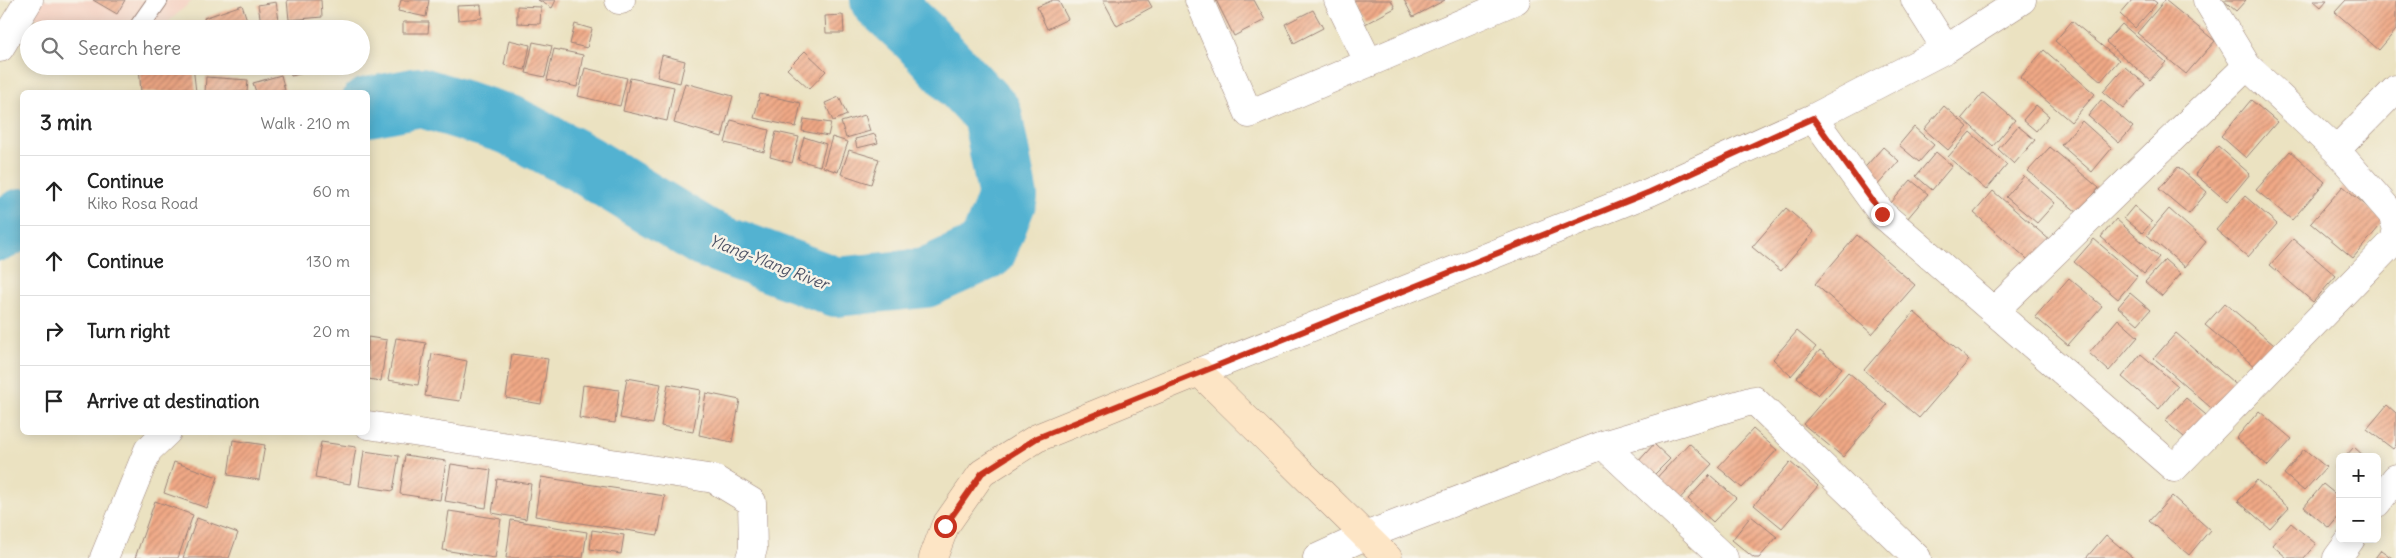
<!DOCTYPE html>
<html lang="en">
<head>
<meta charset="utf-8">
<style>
  body { margin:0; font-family:Delius,sans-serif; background:#f6f6f6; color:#222 }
  .controls { position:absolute; right:15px; bottom:15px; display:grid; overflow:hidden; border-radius:8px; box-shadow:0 2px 12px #0003 }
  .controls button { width:45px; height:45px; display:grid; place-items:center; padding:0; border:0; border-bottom:1px solid #e0e0e0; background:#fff; color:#222; font:25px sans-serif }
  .stop { position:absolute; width:15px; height:15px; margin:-11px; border:4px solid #c8321e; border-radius:50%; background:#fff }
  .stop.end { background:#c8321e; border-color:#fff; box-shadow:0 1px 5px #0008 }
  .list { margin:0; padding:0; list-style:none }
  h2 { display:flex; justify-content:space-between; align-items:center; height:65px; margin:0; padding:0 20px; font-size:21px }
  h2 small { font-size:16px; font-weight:400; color:#767676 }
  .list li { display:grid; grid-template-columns:32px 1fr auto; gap:15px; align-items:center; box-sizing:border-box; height:70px; padding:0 20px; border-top:1px solid #e0e0e0 }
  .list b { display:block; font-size:19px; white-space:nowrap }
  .list p { margin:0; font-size:16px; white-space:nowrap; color:#767676 }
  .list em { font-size:16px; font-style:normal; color:#767676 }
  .icon { flex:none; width:28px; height:28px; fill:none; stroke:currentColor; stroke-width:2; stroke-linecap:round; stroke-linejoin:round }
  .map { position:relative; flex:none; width:2396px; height:558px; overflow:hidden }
  .search { position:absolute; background:#fff; box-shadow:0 2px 12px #0003; left:20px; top:20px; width:350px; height:55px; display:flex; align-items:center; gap:12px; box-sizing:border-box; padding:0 18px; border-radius:28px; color:#767676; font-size:19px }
  .panel { position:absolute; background:#fff; box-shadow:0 2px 12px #0003; left:20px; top:90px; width:350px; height:345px; border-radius:8px }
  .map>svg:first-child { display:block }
  .built { fill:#f5d2c3 }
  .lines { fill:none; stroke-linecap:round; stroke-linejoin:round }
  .river { stroke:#52b2d1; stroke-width:60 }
  .building { fill:url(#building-hatch) }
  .lane-casing { stroke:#9a8076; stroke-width:21 }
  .street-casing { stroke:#9a8076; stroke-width:29 }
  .secondary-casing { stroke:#9a8076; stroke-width:29 }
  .lane { stroke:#fff; stroke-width:19 }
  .street { stroke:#fff; stroke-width:28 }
  .secondary { stroke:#fde5c5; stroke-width:28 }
  .route { stroke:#c8321e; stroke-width:6 }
  .labels { text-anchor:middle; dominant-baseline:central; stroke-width:5; stroke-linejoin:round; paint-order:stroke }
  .water-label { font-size:16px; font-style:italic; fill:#4d5265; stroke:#f7f3e8 }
</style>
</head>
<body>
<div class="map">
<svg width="2396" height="558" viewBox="0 0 2396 558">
  <defs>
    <pattern id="building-hatch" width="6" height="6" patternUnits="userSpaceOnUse" patternTransform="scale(1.25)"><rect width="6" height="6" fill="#f0a986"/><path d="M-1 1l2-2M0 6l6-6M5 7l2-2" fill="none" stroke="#c4896e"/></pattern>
  </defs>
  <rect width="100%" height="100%" fill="#f7f3e8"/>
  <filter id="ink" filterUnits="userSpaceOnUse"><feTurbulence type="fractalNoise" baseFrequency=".02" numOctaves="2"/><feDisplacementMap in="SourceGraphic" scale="10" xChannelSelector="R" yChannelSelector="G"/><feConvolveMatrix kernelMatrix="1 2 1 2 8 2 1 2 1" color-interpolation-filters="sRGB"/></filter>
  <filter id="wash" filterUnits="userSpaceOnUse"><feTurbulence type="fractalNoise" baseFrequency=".0096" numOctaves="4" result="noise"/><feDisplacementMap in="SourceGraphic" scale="20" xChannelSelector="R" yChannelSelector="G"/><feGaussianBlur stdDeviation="1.12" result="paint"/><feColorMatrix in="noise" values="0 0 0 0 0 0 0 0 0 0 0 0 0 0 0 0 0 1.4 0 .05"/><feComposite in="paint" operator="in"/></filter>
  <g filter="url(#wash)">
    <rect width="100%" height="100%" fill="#ebe2c1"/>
    <path class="built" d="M 40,0 L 193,0 L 160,29 L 59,29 L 31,16 Z"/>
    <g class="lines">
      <path class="river" d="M 368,107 L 420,97 L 510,125 L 584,164 L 705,238 L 836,287 L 925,278 L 987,250 L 1008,197 L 992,114 L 920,37 L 880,0
        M 0,231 L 22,218"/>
    </g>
    <g id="blocks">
      <path class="building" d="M 93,0 L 125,0 L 117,14 Z
        M 287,0 L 321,0 L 322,17 L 289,20 Z
        M 401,0 L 429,0 L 426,17 L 398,11 Z
        M 538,0 L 556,0 L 552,8 Z
        M 1053,0 L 1058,0 L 1068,19 L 1047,29 L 1037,7 Z
        M 1103,0 L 1148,0 L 1152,7 L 1117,26 Z
        M 1216,0 L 1254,0 L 1265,20 L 1234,36 Z
        M 1353,0 L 1391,0 L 1395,8 L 1365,24 Z
        M 1404,0 L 1445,0 L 1413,17 Z
        M 2132,0 L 2153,0 L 2157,3 L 2135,28 L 2120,14 Z
        M 2165,0 L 2215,41 L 2186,74 L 2137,33 Z
        M 2223,0 L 2246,0 L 2236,11 Z
        M 2313,0 L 2327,0 L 2321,7 Z
        M 2346,0 L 2396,0 L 2396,30 L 2379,50 L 2335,12 Z
        M 276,2 L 280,26 L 262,29 L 258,5 Z
        M 242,5 L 250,29 L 208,29 L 204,18 Z
        M 481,5 L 482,18 L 458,20 L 457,6 Z
        M 517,6 L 541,7 L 540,24 L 517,23 Z
        M 1313,10 L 1323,28 L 1294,43 L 1285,24 Z
        M 843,15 L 844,33 L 826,33 L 825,16 Z
        M 2072,21 L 2119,60 L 2101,81 L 2055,41 Z
        M 403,22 L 429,22 L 428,33 L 403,33 Z
        M 575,24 L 592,29 L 587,48 L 570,44 Z
        M 2122,24 L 2166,62 L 2150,80 L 2106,42 Z
        M 509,40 L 530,45 L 525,70 L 504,65 Z
        M 533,42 L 552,46 L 545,77 L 526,73 Z
        M 554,49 L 583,55 L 577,87 L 547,80 Z
        M 2044,50 L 2095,94 L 2071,122 L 2020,78 Z
        M 805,51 L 826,71 L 809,89 L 787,69 Z
        M 662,55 L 685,61 L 680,83 L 657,77 Z
        M 139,66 L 193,66 L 196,92 L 141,92 Z
        M 221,66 L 244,66 L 244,67 L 224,73 Z
        M 289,66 L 307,66 L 308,72 L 291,76 Z
        M 2125,67 L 2145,84 L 2123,109 L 2103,92 Z
        M 585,68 L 627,78 L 620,106 L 578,96 Z
        M 281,75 L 285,90 L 275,92 L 256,92 L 253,83 Z
        M 206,77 L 248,80 L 247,92 L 205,92 Z
        M 630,78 L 674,87 L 667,121 L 623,111 Z
        M 685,83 L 733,96 L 722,137 L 674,123 Z
        M 1983,93 L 2015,120 L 1993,146 L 1962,118 Z
        M 760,94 L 801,103 L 796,127 L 754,118 Z
        M 839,97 L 847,115 L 833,121 L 825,103 Z
        M 2101,100 L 2133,127 L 2119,143 L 2088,116 Z
        M 2251,100 L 2277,122 L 2246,158 L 2221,136 Z
        M 2036,105 L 2049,116 L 2036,131 L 2023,120 Z
        M 1944,106 L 1968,127 L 1948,150 L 1924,129 Z
        M 865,115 L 870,131 L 846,138 L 841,122 Z
        M 804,119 L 831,123 L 828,136 L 802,131 Z
        M 731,120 L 769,130 L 764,152 L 725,143 Z
        M 2082,121 L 2112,148 L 2092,172 L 2061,145 Z
        M 2018,126 L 2035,140 L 2014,164 L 1998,149 Z
        M 1914,127 L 1934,145 L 1919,162 L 1899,145 Z
        M 776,132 L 799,137 L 792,163 L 770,157 Z
        M 1970,132 L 2007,165 L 1986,190 L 1948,157 Z
        M 875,134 L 878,143 L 857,148 L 855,139 Z
        M 804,137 L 826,144 L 820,166 L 798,160 Z
        M 832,137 L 848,142 L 838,172 L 823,167 Z
        M 2218,146 L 2250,174 L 2227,202 L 2195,174 Z
        M 1883,147 L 1899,161 L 1875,188 L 1859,174 Z
        M 2050,147 L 2099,188 L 2078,213 L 2028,171 Z
        M 849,150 L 879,159 L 871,184 L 841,174 Z
        M 2290,151 L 2325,182 L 2292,220 L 2256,190 Z
        M 1936,152 L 1952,166 L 1932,190 L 1916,176 Z
        M 2178,167 L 2207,192 L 2189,214 L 2159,189 Z
        M 2024,176 L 2055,203 L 2037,223 L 2006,197 Z
        M 1911,180 L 1928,194 L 1907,219 L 1890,204 Z
        M 2343,186 L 2384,221 L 2353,258 L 2311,223 Z
        M 1993,191 L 2052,242 L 2033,264 L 1974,213 Z
        M 2245,196 L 2277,224 L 2248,257 L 2216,230 Z
        M 2134,206 L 2152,222 L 2142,233 L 2124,218 Z
        M 1786,208 L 1814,232 L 1781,271 L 1752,247 Z
        M 2169,209 L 2206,242 L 2185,267 L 2147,235 Z
        M 2116,219 L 2159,257 L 2144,274 L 2101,237 Z
        M 1857,235 L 1915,285 L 1872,334 L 1815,284 Z
        M 2094,239 L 2137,276 L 2118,299 L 2074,262 Z
        M 2293,239 L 2336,276 L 2313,302 L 2270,265 Z
        M 2165,260 L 2181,274 L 2162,296 L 2145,282 Z
        M 2069,278 L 2102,306 L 2068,345 L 2035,317 Z
        M 2130,293 L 2150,310 L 2138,324 L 2118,307 Z
        M 2225,303 L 2274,345 L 2255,367 L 2205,325 Z
        M 1914,312 L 1969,360 L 1919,418 L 1864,370 Z
        M 2118,319 L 2138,337 L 2109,371 L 2089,353 Z
        M 1797,331 L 1816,347 L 1791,376 L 1773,359 Z
        M 2176,333 L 2240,388 L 2218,414 L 2154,358 Z
        M 368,337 L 387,340 L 381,381 L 368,379 Z
        M 396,338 L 426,343 L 418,385 L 388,380 Z
        M 1820,350 L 1842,368 L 1818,395 L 1797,377 Z
        M 432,354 L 467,361 L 460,401 L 425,396 Z
        M 512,354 L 548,359 L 541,404 L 506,398 Z
        M 2141,354 L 2178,386 L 2159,409 L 2122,377 Z
        M 1848,372 L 1887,405 L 1843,457 L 1803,424 Z
        M 627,378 L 661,384 L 653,424 L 620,418 Z
        M 668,384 L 701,390 L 693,432 L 661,426 Z
        M 583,385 L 619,390 L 615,423 L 579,418 Z
        M 706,393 L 740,400 L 732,442 L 699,435 Z
        M 2186,398 L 2212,420 L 2191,443 L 2165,421 Z
        M 2387,405 L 2396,413 L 2396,445 L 2393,449 L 2367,429 Z
        M 2259,411 L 2292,439 L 2268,466 L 2236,438 Z
        M 1753,429 L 1777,450 L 1742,488 L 1718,467 Z
        M 233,440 L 265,445 L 259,480 L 228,475 Z
        M 321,442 L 356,447 L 350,484 L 315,478 Z
        M 1689,443 L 1712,464 L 1674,505 L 1652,483 Z
        M 1654,444 L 1670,459 L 1652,477 L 1637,463 Z
        M 2354,447 L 2365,457 L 2345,457 Z
        M 2304,449 L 2326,467 L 2304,491 L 2284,474 Z
        M 364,451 L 399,456 L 393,491 L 359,486 Z
        M 405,455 L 446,461 L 440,500 L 400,494 Z
        M 174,462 L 218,477 L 207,508 L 164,493 Z
        M 1790,462 L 1818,486 L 1782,528 L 1754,505 Z
        M 2340,463 L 2340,474 L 2335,469 Z
        M 451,464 L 491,470 L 486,508 L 445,501 Z
        M 1710,475 L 1736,498 L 1713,522 L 1688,499 Z
        M 541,477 L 665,496 L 658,535 L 535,516 Z
        M 497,479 L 531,484 L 526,519 L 492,513 Z
        M 2257,480 L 2289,508 L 2270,529 L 2238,501 Z
        M 2323,484 L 2340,498 L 2340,515 L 2329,528 L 2304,507 Z
        M 2172,496 L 2210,530 L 2189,555 L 2149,521 Z
        M 155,501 L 193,515 L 178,558 L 135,558 Z
        M 449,511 L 501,519 L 495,558 L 443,550 Z
        M 1751,516 L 1777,537 L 1759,558 L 1754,558 L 1732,540 Z
        M 197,518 L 238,533 L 229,558 L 183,558 Z
        M 511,520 L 587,532 L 583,558 L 506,558 Z
        M 2291,523 L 2316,544 L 2304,558 L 2287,558 L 2272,545 Z
        M 592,530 L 624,535 L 621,554 L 590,549 Z
        M 2106,535 L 2133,558 L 2086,558 Z
        M 2381,550 L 2392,558 L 2375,558 Z"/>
    </g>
  </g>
  <g filter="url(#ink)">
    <use href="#blocks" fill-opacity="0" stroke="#9a8076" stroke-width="1"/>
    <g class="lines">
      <defs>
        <path id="lane" d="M 139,27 L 158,0"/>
        <path id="street" d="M 619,0 L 621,0
          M 1199,0 L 1249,114 L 1516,0
          M 1338,0 L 1369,63
          M 1915,0 L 1946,49
          M 2207,0 L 2247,66 L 2336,150 L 2392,214 L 2396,226
          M 0,48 L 29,0
          M 1813,118 L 1882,214 L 2174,468 L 2394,241 L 2396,233
          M 2336,150 L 2396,89
          M 1994,311 L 2247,66
          M 1199,372 L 1650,192 L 1813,118 L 1946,49 L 2022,0
          M 368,425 L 714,479 L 752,502 L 753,549 L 750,558
          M 1603,445 L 1724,558
          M 2377,503 L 2396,478
          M 104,558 L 148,450 L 167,432
          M 1317,558 L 1365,536 L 1603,445 L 1754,400 L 1917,558
          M 2337,558 L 2351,539"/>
        <path id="secondary" d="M 933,558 L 945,526 L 982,473 L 1037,438 L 1199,372 L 1388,558"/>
      </defs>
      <use href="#lane" class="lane-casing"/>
      <use href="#street" class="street-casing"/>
      <use href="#secondary" class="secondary-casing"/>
      <use href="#lane" class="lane"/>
      <use href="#street" class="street"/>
      <use href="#secondary" class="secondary"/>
    </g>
  </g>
  <g class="lines" filter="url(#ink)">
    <path class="route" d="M 945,526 L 982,473 L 1037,438 L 1650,192 L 1813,118 L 1882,214"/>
  </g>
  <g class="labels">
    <g class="water-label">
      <text transform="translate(769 262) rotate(21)">Ylang-Ylang River</text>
    </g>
  </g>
</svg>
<div class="controls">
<button>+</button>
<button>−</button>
</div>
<div class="stop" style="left:945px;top:526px"></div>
<div class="stop end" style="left:1882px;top:214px"></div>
<div class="search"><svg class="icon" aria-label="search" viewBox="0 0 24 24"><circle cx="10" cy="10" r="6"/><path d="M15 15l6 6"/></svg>Search here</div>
<section class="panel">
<h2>3 min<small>Walk · 210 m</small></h2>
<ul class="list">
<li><svg class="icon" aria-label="ahead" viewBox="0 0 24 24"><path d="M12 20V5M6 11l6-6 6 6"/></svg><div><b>Continue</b><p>Kiko Rosa Road</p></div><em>60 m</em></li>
<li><svg class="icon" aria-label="ahead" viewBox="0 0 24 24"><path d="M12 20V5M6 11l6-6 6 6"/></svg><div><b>Continue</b></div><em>130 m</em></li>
<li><svg class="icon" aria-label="right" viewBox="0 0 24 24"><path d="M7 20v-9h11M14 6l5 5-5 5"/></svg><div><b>Turn right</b></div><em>20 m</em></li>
<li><svg class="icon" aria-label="arrive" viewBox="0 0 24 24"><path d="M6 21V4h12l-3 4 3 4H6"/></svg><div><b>Arrive at destination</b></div></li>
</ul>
</section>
</div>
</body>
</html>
